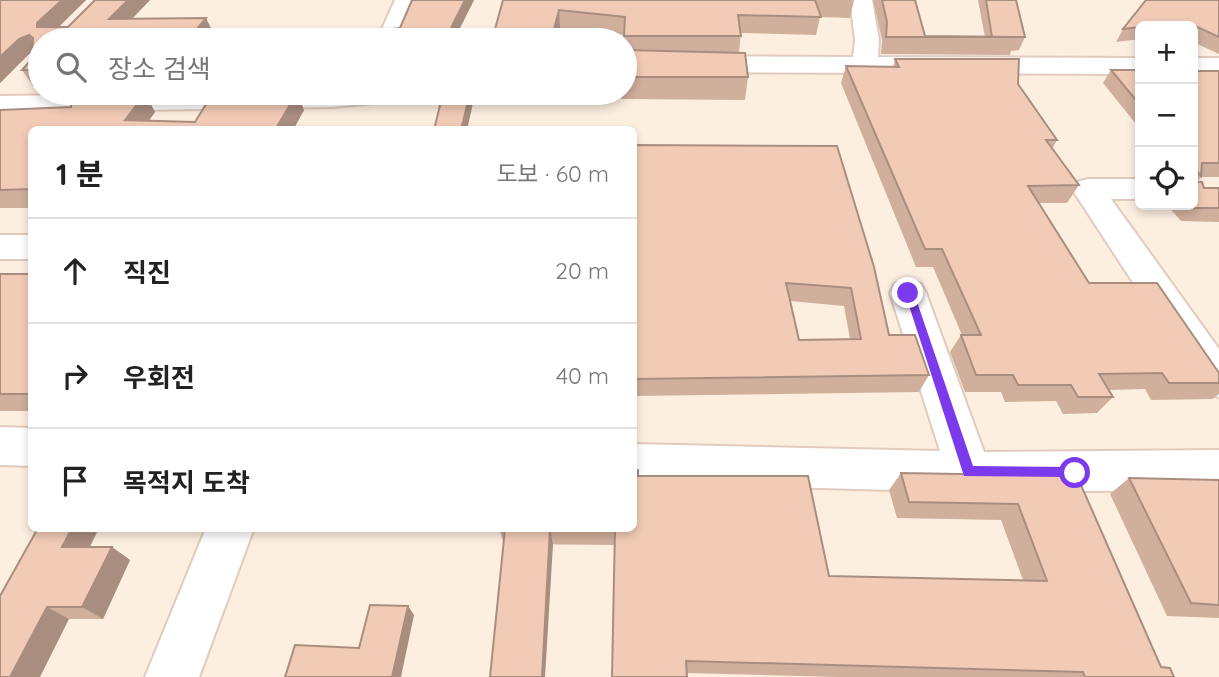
<!DOCTYPE html>
<html lang="ko">
<head>
<meta charset="utf-8">
<style>
  body { margin:0; font-family:Quicksand,"Noto Sans KR",sans-serif; background:#f6f6f6; color:#222 }
  .controls { position:absolute; right:21px; top:21px; display:grid; overflow:hidden; border-radius:10px; box-shadow:0 4px 10px #0003 }
  .controls button { width:63px; height:63px; display:grid; place-items:center; padding:0; border:0; border-bottom:2px solid #e0e0e0; background:#fff; color:#222; font:35px sans-serif }
  .stop { position:absolute; width:21px; height:21px; margin:-16px; border:5px solid #7c3aed; border-radius:50%; background:#fff }
  .stop.end { background:#7c3aed; border-color:#fff; box-shadow:0 2px 7px #0008 }
  .list { margin:0; padding:0; list-style:none }
  h2 { display:flex; justify-content:space-between; align-items:center; height:91px; margin:0; padding:0 28px; font-size:30px }
  h2 small { font-size:23px; font-weight:400; color:#767676 }
  .list li { display:grid; grid-template-columns:46px 1fr auto; gap:21px; align-items:center; box-sizing:border-box; height:105px; padding:0 28px; border-top:2px solid #e0e0e0 }
  .list b { display:block; font-size:26px; white-space:nowrap }
  .list em { font-size:23px; font-style:normal; color:#767676 }
  .icon { flex:none; width:38px; height:38px; fill:none; stroke:currentColor; stroke-width:2; stroke-linecap:round; stroke-linejoin:round }
  .map { position:relative; flex:none; width:1219px; height:677px; overflow:hidden }
  .search { position:absolute; background:#fff; box-shadow:0 4px 10px #0003; left:28px; top:28px; width:609px; height:77px; display:flex; align-items:center; gap:18px; box-sizing:border-box; padding:0 24px; border-radius:38px; color:#767676; font-size:26px }
  .panel { position:absolute; background:#fff; box-shadow:0 4px 10px #0003; left:28px; top:126px; width:609px; height:406px; border-radius:10px }
  .map>svg:first-child { display:block }
  .lines { fill:none; stroke-linecap:round; stroke-linejoin:round }
  .minor-casing { stroke:#e1cbbc; stroke-width:4 }
  .minor { fill:#fff; fill-rule:evenodd }
  .wall { fill:#d0af9d; fill-rule:evenodd }
  .shaded-wall { fill:#a98e80 }
  .building { fill:#f2cbb7; stroke:#a98e80; stroke-width:2; fill-rule:evenodd }
  .route { fill:#7c3aed }
</style>
</head>
<body>
<div class="map">
<svg width="1219" height="677" viewBox="0 0 1219 677">
  <rect width="100%" height="100%" fill="#fdefe0"/>
  <g class="lines">
    <defs>
      <path id="minor" d="M 395,0 L 417,0 L 401,40 L 377,40 Z
        M 850,0 L 872,0 L 879,40 L 878,57 L 1140,58 L 1140,74 L 625,72 L 625,56 L 853,57 L 855,40 Z
        M 1193,58 L 1219,58 L 1219,74 L 1193,74 Z
        M 205,93 L 380,93 L 375,103 L 332,107 L 0,112 L 0,96 Z
        M 1088,179 L 1140,179 L 1140,199 L 1111,199 L 1219,349 L 1219,397 L 1205,393 L 1072,189 L 1077,182 Z
        M 0,235 L 32,235 L 32,259 L 0,259 Z
        M 908,280 L 921,284 L 926,293 L 984,452 L 1219,450 L 1219,490 L 969,492 L 634,483 L 634,444 L 940,451 L 890,293 L 895,284 Z
        M 0,427 L 32,428 L 32,466 L 0,465 Z
        M 206,528 L 254,528 L 199,677 L 145,677 Z"/>
    </defs>
    <use href="#minor" class="minor-casing"/>
    <use href="#minor" class="minor"/>
  </g>
  <path class="wall" d="M 0,0 L 86,0 L 59,27 L 68,27 L 95,0 L 150,0 L 132,19 L 206,18 L 213,33 L 207,40 L 40,40 L 40,86 L 33,86 L 22,70 L 32,59 L 32,53 L 29,54 L 0,83 Z
    M 474,0 L 454,40 L 383,40 L 381,34 L 400,28 Z
    M 503,0 L 854,0 L 850,18 L 820,17 L 816,35 L 741,33 L 739,52 L 748,77 L 745,100 L 621,99 L 621,93 L 625,93 L 624,35 L 560,28 Z
    M 873,0 L 915,0 L 925,36 L 985,37 L 978,0 L 1016,0 L 1025,37 L 1019,50 L 1011,51 L 1010,55 L 881,54 L 882,40 Z
    M 1219,0 L 1219,54 L 1193,42 L 1193,26 L 1140,26 L 1140,39 L 1116,42 L 1123,29 Z
    M 895,59 L 1018,84 L 1057,140 L 1052,149 L 1079,185 L 1067,203 L 1039,203 L 1089,283 L 1219,373 L 1219,394 L 1212,399 L 1151,400 L 1145,389 L 1109,390 L 1113,397 L 1097,413 L 1063,414 L 1056,401 L 1005,402 L 1001,392 L 965,392 L 950,352 L 961,335 L 962,335 L 933,267 L 916,267 L 841,83 L 846,66 L 893,67 Z
    M 1111,70 L 1140,70 L 1140,129 L 1103,83 Z
    M 1193,71 L 1219,71 L 1219,177 L 1201,177 L 1197,182 L 1204,188 L 1219,188 L 1219,222 L 1181,221 L 1167,205 L 1193,205 Z
    M 252,93 L 297,93 L 304,110 L 293,130 L 32,130 L 32,208 L 0,208 L 0,110 L 71,107 L 145,94 L 155,112 L 149,121 L 195,122 Z
    M 483,93 L 543,93 L 542,99 L 484,98 Z
    M 634,145 L 837,146 L 889,335 L 929,375 L 919,392 L 634,396 ZM 790,301 L 844,306 L 850,339 L 799,340 Z
    M 0,274 L 32,274 L 32,411 L 0,411 Z
    M 901,473 L 1077,476 L 1161,667 L 1174,677 L 838,677 L 687,673 L 615,545 L 504,544 L 499,528 L 638,476 L 829,576 L 1023,580 L 1001,520 L 897,518 L 889,490 Z
    M 1129,478 L 1219,480 L 1219,618 L 1167,616 L 1110,494 Z
    M 99,528 L 90,547 L 112,547 L 130,560 L 103,619 L 69,619 L 0,677 Z"/>
  <path class="shaded-wall" d="M 62,0 L 86,0 L 47,38 L 37,27 L 37,23 Z
    M 128,0 L 150,0 L 117,34 L 109,19 Z
    M 465,0 L 474,0 L 454,40 L 445,40 Z
    M 559,10 L 560,28 L 556,40 L 551,40 Z
    M 206,18 L 213,33 L 207,40 L 188,40 Z
    M 29,35 L 39,51 L 29,54 L 0,83 L 0,57 L 19,39 Z
    M 297,93 L 304,110 L 293,130 L 275,130 Z
    M 470,93 L 473,93 L 474,99 L 467,130 L 461,130 Z
    M 145,94 L 155,112 L 142,130 L 125,120 Z
    M 72,528 L 99,528 L 83,560 L 62,547 Z
    M 550,529 L 553,545 L 545,677 L 542,677 Z
    M 112,547 L 130,560 L 103,619 L 82,607 Z
    M 408,606 L 414,615 L 401,677 L 392,677 Z
    M 47,607 L 69,619 L 40,677 L 10,677 Z"/>
  <path class="building" d="M 0,0 L 62,0 L 37,23 L 37,27 L 68,27 L 95,0 L 128,0 L 109,19 L 206,18 L 188,40 L 40,40 L 40,70 L 22,70 L 32,59 L 33,38 L 29,35 L 19,39 L 0,57 Z
    M 412,0 L 465,0 L 445,40 L 394,40 L 398,34 L 381,34 L 385,30 L 400,28 Z
    M 503,0 L 815,0 L 821,17 L 738,15 L 741,36 L 624,36 L 625,17 L 559,10 L 551,40 L 492,40 Z
    M 882,0 L 915,0 L 925,36 L 1018,37 L 886,37 L 887,22 Z
    M 986,0 L 1016,0 L 1025,37 L 992,37 Z
    M 1146,0 L 1219,0 L 1219,37 L 1189,23 L 1140,26 L 1140,27 L 1123,29 Z
    M 625,50 L 745,53 L 748,77 L 625,77 Z
    M 895,59 L 1019,59 L 1018,84 L 1057,140 L 1046,140 L 1079,185 L 1028,186 L 1089,283 L 1157,283 L 1219,373 L 1219,383 L 1169,383 L 1162,373 L 1099,374 L 1113,397 L 1078,397 L 1071,385 L 1018,385 L 1013,375 L 976,375 L 961,335 L 981,335 L 942,249 L 925,249 L 846,66 L 899,67 Z
    M 1111,70 L 1140,70 L 1140,105 Z
    M 1193,71 L 1219,71 L 1219,163 L 1202,163 L 1201,176 L 1193,166 Z
    M 213,93 L 297,93 L 275,130 L 32,130 L 32,189 L 0,190 L 0,110 L 71,107 L 71,95 L 145,94 L 125,120 L 195,122 Z
    M 443,93 L 470,93 L 461,130 L 434,130 Z
    M 634,145 L 837,146 L 874,267 L 889,335 L 915,335 L 929,375 L 634,379 ZM 786,283 L 851,288 L 861,339 L 799,340 Z
    M 1193,182 L 1202,182 L 1204,188 L 1219,188 L 1219,208 L 1192,208 L 1190,205 L 1193,205 Z
    M 0,274 L 32,274 L 32,394 L 0,394 Z
    M 634,470 L 638,470 L 638,476 L 808,476 L 829,576 L 1047,581 L 1018,504 L 909,502 L 901,473 L 1077,476 L 1161,667 L 1170,668 L 1174,677 L 1085,677 L 1083,672 L 686,661 L 687,677 L 612,677 L 615,529 L 550,529 L 542,677 L 490,677 L 505,529 L 499,528 L 634,528 Z
    M 1129,478 L 1219,480 L 1219,605 L 1191,603 Z
    M 38,528 L 72,528 L 62,547 L 112,547 L 82,607 L 47,607 L 10,677 L 0,677 L 0,596 Z
    M 370,605 L 408,606 L 392,677 L 285,677 L 295,645 L 359,648 Z"/>
  <path class="route" d="M 904,290 L 914,293 L 973,466 L 1075,467 L 1081,473 L 1080,477 L 964,476 Z"/>
</svg>
<div class="controls">
<button>+</button>
<button>−</button>
<button><svg class="icon" aria-label="locate" viewBox="0 0 24 24"><circle cx="12" cy="12" r="6"/><path d="M12 2v4M12 18v4M2 12h4M18 12h4"/></svg></button>
</div>
<div class="stop" style="left:1075px;top:473px"></div>
<div class="stop end" style="left:908px;top:293px"></div>
<div class="search"><svg class="icon" aria-label="search" viewBox="0 0 24 24"><circle cx="10" cy="10" r="6"/><path d="M15 15l6 6"/></svg>장소 검색</div>
<section class="panel">
<h2>1 분<small>도보 · 60 m</small></h2>
<ul class="list">
<li><svg class="icon" aria-label="ahead" viewBox="0 0 24 24"><path d="M12 20V5M6 11l6-6 6 6"/></svg><div><b>직진</b></div><em>20 m</em></li>
<li><svg class="icon" aria-label="right" viewBox="0 0 24 24"><path d="M7 20v-9h11M14 6l5 5-5 5"/></svg><div><b>우회전</b></div><em>40 m</em></li>
<li><svg class="icon" aria-label="arrive" viewBox="0 0 24 24"><path d="M6 21V4h12l-3 4 3 4H6"/></svg><div><b>목적지 도착</b></div></li>
</ul>
</section>
</div>
</body>
</html>
